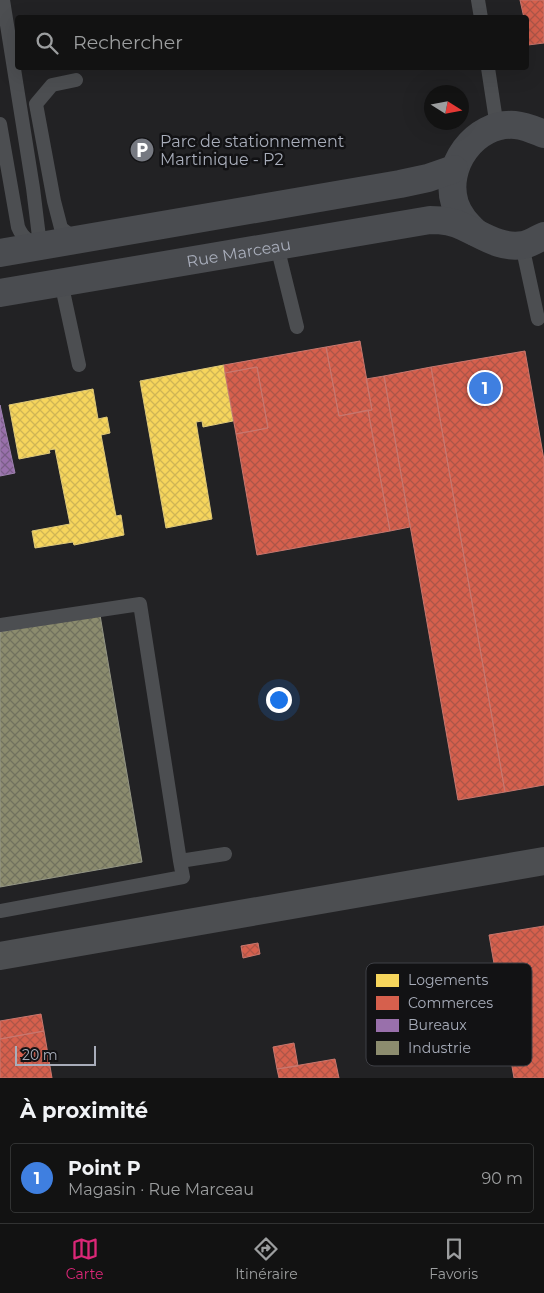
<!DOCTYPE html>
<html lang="fr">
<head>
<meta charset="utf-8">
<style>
  body { margin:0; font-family:Montserrat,sans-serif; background:#1b1b1b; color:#f1f3f6 }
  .compass { position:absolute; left:424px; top:85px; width:45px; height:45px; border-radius:50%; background:#121212; box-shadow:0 5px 20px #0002; rotate:101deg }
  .scale { position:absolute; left:15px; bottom:12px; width:81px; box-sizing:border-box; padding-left:5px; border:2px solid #a8adba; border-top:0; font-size:14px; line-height:18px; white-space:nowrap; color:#a8adba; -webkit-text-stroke:4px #121214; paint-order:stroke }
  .you { position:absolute; left:278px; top:699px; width:18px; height:18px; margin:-12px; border:4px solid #fff; border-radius:50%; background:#1a73e8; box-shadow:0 0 0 8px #1a73e833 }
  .badge { display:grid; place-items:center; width:32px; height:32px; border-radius:50%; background:#db2777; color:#fff; font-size:16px; font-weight:700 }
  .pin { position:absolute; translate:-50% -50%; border:2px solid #fff; box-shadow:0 1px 5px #0006 }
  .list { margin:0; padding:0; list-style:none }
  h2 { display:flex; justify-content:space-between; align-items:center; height:65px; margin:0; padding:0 20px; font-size:21px }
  h2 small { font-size:16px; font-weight:400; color:#9c9e9f }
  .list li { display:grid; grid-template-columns:32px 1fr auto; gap:15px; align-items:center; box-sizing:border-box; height:70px; margin:0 10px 10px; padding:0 10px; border:1px solid #313232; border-radius:5px }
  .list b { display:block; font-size:19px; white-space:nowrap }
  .list p { margin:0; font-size:16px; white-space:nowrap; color:#9c9e9f }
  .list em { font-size:16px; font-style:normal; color:#9c9e9f }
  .icon { flex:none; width:28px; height:28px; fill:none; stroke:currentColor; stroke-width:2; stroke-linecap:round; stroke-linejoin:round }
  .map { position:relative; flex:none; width:544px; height:1078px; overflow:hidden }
  .search { position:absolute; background:#121212; box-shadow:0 5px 20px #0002; left:15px; right:15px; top:15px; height:55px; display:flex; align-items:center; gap:12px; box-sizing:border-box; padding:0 18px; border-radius:5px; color:#9c9e9f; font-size:19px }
  .sheet { height:145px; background:#121212 }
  nav { display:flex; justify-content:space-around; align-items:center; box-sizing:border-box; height:70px; border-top:1px solid #313232; background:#121212; font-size:14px; color:#9c9e9f }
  nav a { display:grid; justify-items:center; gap:2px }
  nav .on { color:#db2777 }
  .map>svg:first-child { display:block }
  .built { fill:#222224; fill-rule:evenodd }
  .homes { fill:url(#homes-cross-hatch); stroke:#dfc978 }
  .shops { fill:url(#shops-cross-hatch); stroke:#c8776e }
  .offices { fill:url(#offices-cross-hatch); stroke:#9e82b0 }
  .industry { fill:url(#industry-cross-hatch); stroke:#949685 }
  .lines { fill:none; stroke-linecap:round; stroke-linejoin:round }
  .service { stroke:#4c4e51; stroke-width:14 }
  .minor { stroke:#4c4e51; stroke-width:28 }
  .secondary { stroke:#4a4c50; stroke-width:28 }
  .labels { text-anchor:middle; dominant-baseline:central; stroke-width:5; stroke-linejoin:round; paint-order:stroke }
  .poi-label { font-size:16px; fill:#a8adba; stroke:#121214; text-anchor:start }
  .street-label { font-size:16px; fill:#a8adba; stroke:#121214 }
  .key { fill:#121214; stroke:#3f4046; stroke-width:1 }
  .key-label { font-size:14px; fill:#a8adba }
</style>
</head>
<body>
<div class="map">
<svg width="544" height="1078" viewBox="0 0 544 1078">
  <defs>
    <pattern id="homes-cross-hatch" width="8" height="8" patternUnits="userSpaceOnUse" patternTransform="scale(1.25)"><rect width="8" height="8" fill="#f6d55c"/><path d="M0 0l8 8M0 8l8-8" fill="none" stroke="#cfb555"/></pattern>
    <pattern id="shops-cross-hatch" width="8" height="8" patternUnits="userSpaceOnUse" patternTransform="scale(1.25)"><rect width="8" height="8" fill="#d6604d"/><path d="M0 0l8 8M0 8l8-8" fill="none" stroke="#ad5548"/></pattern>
    <pattern id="offices-cross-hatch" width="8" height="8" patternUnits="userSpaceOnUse" patternTransform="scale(1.25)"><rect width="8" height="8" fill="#9970ab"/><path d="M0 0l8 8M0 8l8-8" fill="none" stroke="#7a5e88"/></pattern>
    <pattern id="industry-cross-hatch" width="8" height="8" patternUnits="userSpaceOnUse" patternTransform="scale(1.25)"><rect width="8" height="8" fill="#8c8c6e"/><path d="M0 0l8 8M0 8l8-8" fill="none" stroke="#71725e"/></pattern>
  </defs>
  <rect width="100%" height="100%" fill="#181818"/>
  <path class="built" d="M 0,0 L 544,0 L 544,1078 L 0,1078 ZM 18,18 L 526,18 L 526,68 L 18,68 ZM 432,92 L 462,92 L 462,122 L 432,122 Z"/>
  <path class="homes" d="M 224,365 L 233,421 L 203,427 L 202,421 L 196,422 L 212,519 L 166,528 L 140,381 Z
    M 93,389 L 98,419 L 107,417 L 110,433 L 101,435 L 116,516 L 121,515 L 124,535 L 74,545 L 73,542 L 35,548 L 32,531 L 70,524 L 55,449 L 49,450 L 50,453 L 19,459 L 9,405 Z"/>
  <path class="shops" d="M 520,0 L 544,0 L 544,43 L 528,45 L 526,18 L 524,18 Z
    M 360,341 L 372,410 L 339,416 L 326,347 Z
    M 326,347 L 339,416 L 368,410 L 390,531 L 257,555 L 236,434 L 268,428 L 257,367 L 225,373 L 224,365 Z
    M 525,351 L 544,460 L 544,785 L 505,792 L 431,367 Z
    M 257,367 L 268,428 L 236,434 L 225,373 Z
    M 431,367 L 505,792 L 458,800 L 384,376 Z
    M 384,376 L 410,527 L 390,531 L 368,410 L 372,410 L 366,379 Z
    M 544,926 L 544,1078 L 514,1078 L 489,935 Z
    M 258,943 L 260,954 L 243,958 L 241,946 Z
    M 41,1014 L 44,1031 L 0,1039 L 0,1021 Z
    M 44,1031 L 52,1078 L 0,1078 L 0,1039 Z
    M 294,1043 L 298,1066 L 277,1069 L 273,1047 Z
    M 335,1059 L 339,1078 L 279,1078 L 277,1069 Z"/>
  <path class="offices" d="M 0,405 L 15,473 L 0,476 Z"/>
  <path class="industry" d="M 100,615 L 142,862 L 0,887 L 0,632 Z"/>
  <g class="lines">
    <path class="service" d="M 478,0 L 481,18
      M 488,68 L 497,127
      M 0,124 L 18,227 C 23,239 29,241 40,245 L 33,188 L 3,0
      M 75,239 L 61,228 L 54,201 L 36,104 L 52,85 L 76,80
      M 522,245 L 538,319
      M 277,246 L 297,327
      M 61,282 L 79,365
      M 0,625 L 140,604 L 180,861 L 225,854
      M 0,911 L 183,877 L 180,861"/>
    <path class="minor" d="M 0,956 L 544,861"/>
    <g class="secondary">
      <path d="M 475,232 C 467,224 459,216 455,204 C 443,167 474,122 515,125 C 526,126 534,130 544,134"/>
      <path d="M 0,253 L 400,184 L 428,178 L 454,169"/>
      <path id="s1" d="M 0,293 L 430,220 C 442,220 453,221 464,227 C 482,235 501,249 523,245 C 530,244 537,239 544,236"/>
    </g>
  </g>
  <defs>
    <symbol id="parking-disc" viewBox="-11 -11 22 22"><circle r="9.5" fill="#767981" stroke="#121214"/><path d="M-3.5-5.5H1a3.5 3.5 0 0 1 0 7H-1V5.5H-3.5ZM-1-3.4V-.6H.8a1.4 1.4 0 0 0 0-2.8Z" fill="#fff"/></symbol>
  </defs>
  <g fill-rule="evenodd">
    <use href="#parking-disc" x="128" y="136" width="28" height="28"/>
  </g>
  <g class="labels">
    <g class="poi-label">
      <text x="160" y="141">Parc de stationnement<tspan x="160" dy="18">Martinique - P2</tspan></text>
    </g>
    <g class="street-label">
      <text stroke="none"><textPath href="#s1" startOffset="242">Rue Marceau</textPath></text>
    </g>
  </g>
  <rect x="366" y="963" width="166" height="103" rx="8" class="key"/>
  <rect x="376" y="974" width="23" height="13" fill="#f6d55c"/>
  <rect x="376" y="996" width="23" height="14" fill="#d6604d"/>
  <rect x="376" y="1019" width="23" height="13" fill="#9970ab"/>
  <rect x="376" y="1041" width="23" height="14" fill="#8c8c6e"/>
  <g class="key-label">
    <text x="408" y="985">Logements</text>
    <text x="408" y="1008">Commerces</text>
    <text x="408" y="1030">Bureaux</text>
    <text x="408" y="1053">Industrie</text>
  </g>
</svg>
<svg class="compass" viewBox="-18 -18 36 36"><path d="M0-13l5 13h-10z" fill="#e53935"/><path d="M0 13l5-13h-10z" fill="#9c9e9f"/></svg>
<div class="scale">20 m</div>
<div class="you"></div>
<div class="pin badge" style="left:485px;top:388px;background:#3f7fe0">1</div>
<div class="search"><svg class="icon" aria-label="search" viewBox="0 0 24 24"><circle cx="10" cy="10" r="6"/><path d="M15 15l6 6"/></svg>Rechercher</div>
</div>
<section class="sheet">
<h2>À proximité<small></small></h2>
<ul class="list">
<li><span class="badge" style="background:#3f7fe0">1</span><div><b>Point P</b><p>Magasin · Rue Marceau</p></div><em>90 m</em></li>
</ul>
</section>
<nav>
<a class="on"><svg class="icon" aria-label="map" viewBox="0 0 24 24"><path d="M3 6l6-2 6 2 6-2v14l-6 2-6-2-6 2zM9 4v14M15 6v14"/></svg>Carte</a>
<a><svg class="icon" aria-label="directions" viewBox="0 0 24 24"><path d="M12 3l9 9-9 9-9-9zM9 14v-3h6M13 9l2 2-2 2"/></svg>Itinéraire</a>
<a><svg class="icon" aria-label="saved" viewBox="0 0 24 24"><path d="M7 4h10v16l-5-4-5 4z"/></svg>Favoris</a>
</nav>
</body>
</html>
